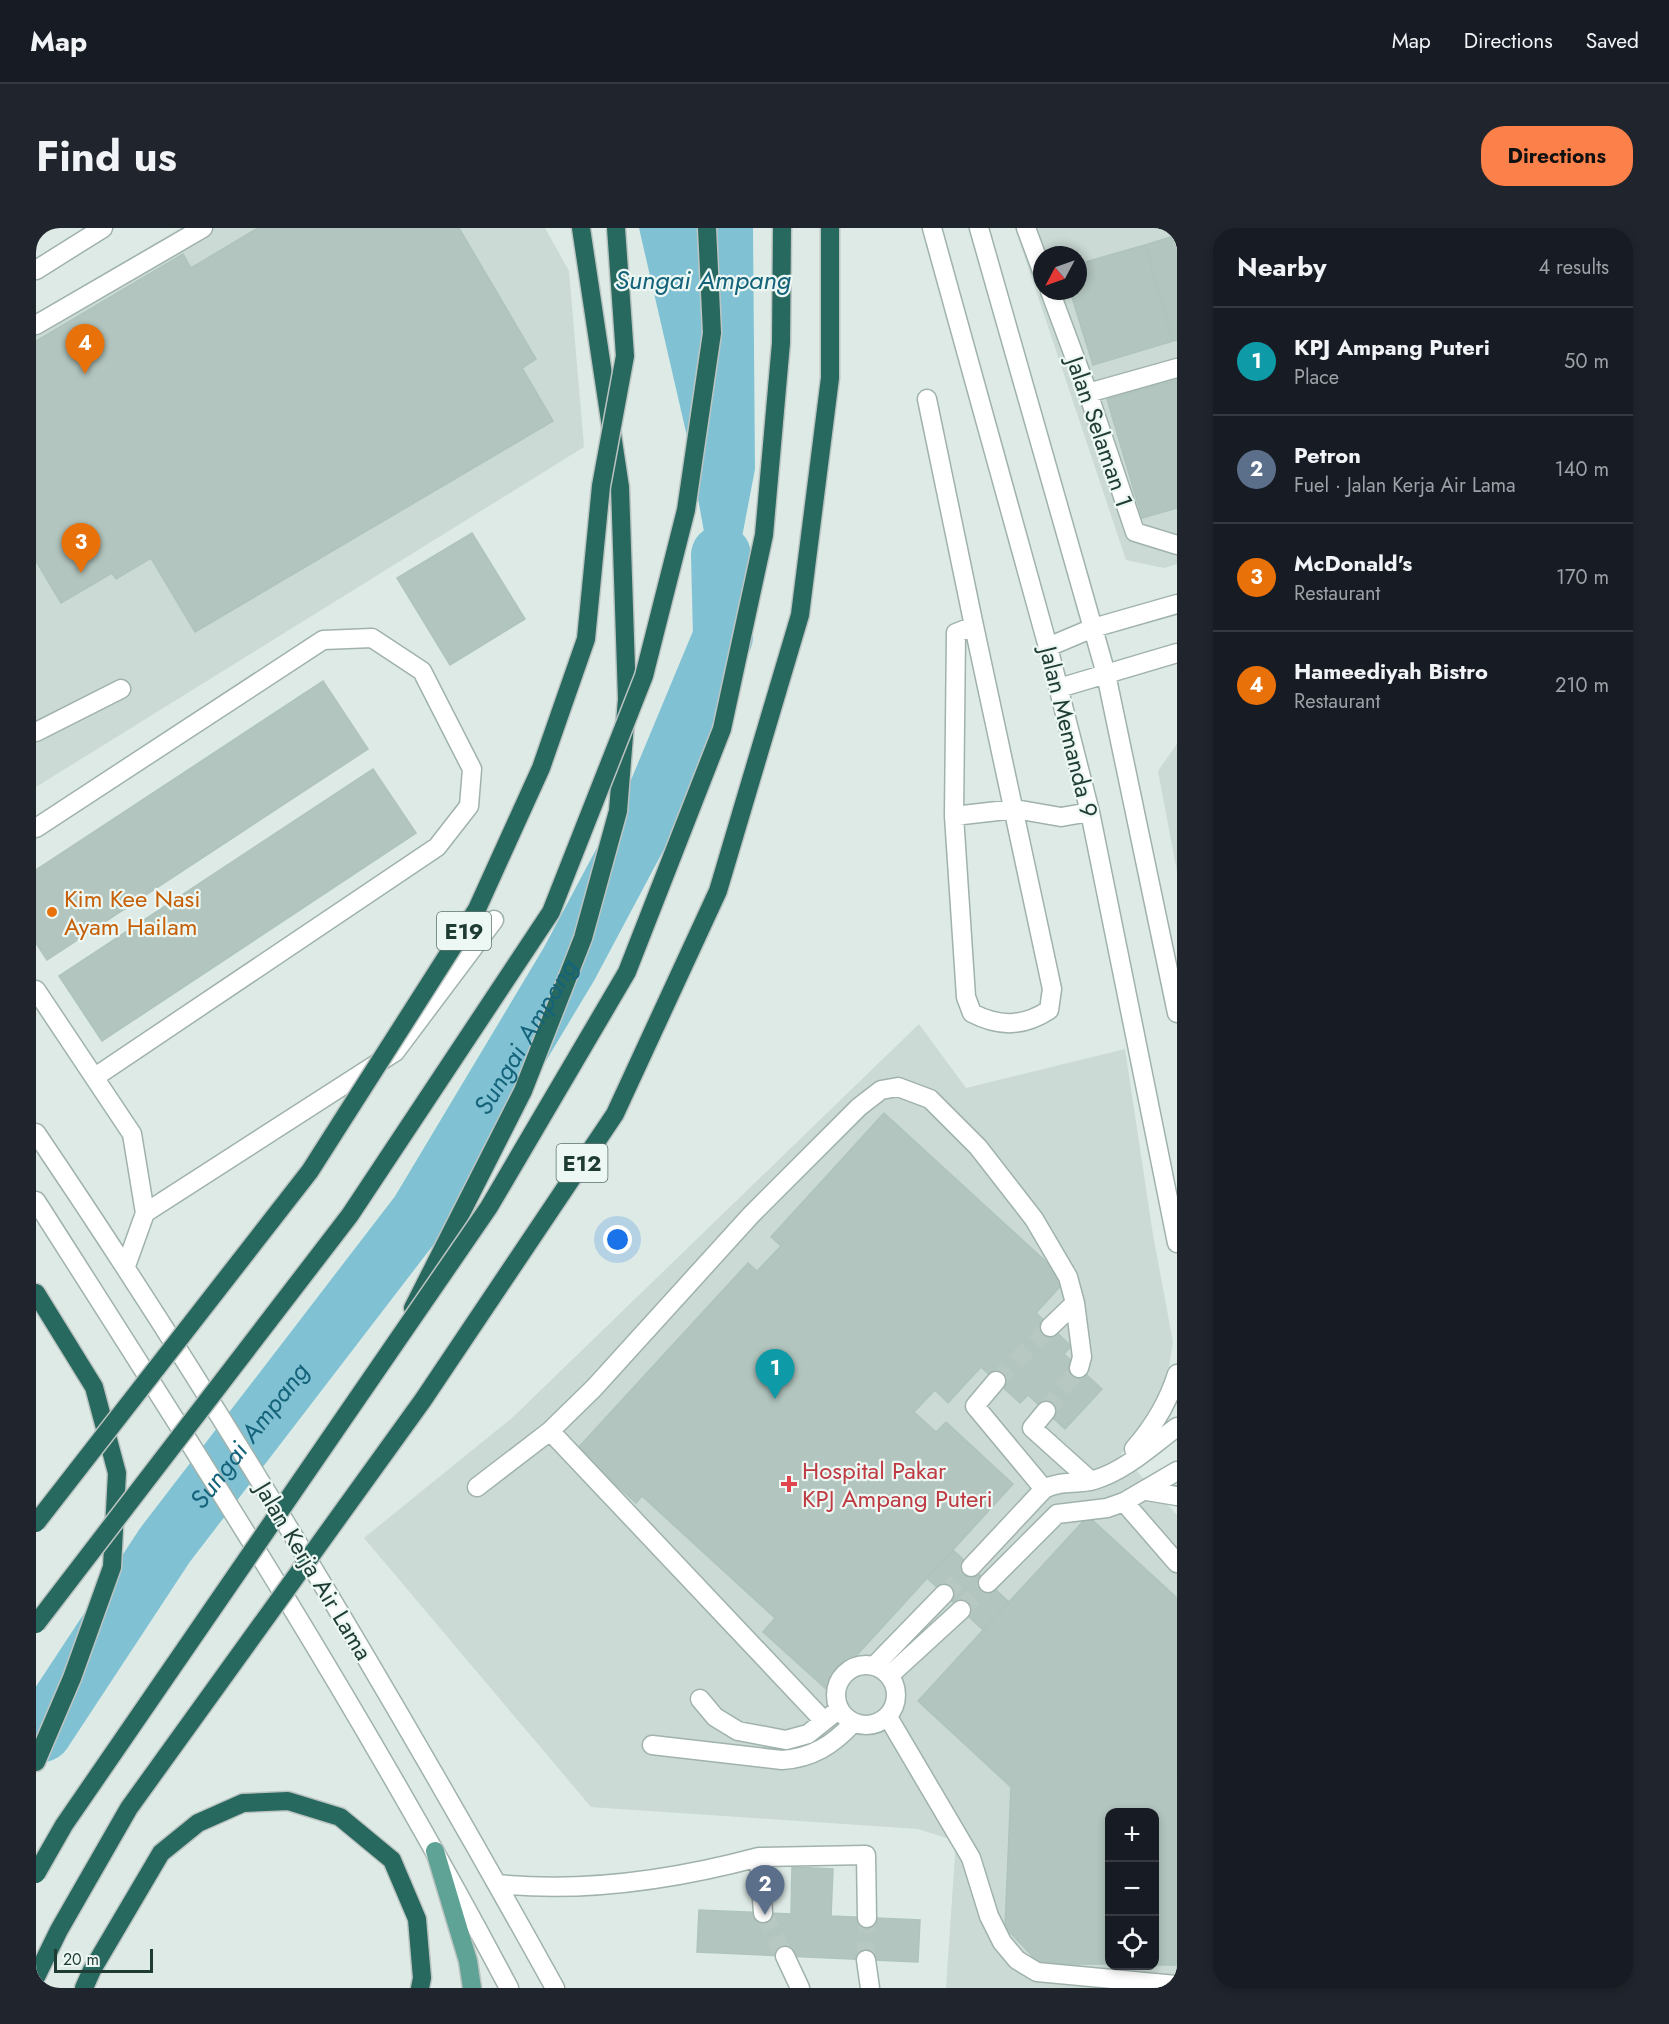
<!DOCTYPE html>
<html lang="en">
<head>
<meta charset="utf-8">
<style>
  body { margin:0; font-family:Jost,sans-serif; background:#20242c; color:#f1f3f6 }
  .controls { position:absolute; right:18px; bottom:18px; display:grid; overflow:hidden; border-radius:12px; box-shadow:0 3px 9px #0003 }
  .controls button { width:54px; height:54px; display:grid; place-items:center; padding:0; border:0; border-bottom:2px solid #363941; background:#171b24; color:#f1f3f6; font:30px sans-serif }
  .compass { position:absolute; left:997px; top:18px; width:54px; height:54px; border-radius:50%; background:#171b24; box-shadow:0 3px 9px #0003; rotate:229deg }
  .scale { position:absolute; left:18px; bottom:15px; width:99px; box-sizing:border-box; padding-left:6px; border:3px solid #1e3b34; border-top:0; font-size:16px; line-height:21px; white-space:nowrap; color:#1e3b34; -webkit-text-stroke:4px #edf7f3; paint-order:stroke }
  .you { position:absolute; left:582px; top:1012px; width:21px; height:21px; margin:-15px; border:4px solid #fff; border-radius:50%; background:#1a73e8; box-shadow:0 0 0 9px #1a73e833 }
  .badge { display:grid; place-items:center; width:39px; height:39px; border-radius:50%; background:#fc8049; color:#fff; font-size:20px; font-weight:700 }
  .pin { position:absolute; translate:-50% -50px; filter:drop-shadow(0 2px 3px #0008) }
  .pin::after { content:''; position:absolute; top:32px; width:21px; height:18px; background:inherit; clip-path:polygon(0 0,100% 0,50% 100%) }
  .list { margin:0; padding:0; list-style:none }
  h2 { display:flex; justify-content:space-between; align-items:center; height:78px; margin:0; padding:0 24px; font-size:26px }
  h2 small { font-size:20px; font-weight:400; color:#9ea1a6 }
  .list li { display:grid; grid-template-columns:39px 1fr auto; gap:18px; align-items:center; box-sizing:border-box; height:108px; padding:0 24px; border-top:2px solid #363941 }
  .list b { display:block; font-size:22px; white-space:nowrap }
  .list p { margin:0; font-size:20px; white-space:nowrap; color:#9ea1a6 }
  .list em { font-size:20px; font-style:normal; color:#9ea1a6 }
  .icon { flex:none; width:33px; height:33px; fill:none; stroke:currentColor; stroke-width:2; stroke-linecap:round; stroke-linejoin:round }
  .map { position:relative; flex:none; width:1141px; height:1760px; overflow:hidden; border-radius:24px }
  header { display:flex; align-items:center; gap:36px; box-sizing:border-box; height:84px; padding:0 30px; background:#171b24; border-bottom:2px solid #363941 }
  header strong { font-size:28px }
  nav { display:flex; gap:33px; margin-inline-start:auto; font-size:21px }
  .intro { display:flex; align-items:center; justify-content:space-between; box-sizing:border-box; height:144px; padding:0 36px }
  h1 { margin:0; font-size:42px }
  .button { padding:15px 27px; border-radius:24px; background:#fc8049; color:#111; font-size:21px; font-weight:700 }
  main { display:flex; gap:36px; padding:0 36px }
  aside { flex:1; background:#171b24; border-radius:24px; box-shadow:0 3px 9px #0003 }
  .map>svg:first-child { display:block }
  .built { fill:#cbdad4; fill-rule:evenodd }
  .water { fill:#80c2d4 }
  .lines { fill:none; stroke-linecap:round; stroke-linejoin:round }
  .river { stroke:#80c2d4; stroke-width:60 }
  .building { fill:#b2c5be; stroke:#afc4bd; stroke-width:1.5 }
  .minor-tunnel { stroke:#b7c7c2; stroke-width:18; stroke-dasharray:18 9; stroke-linecap:butt }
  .minor-casing { stroke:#a0b2ac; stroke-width:21 }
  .major-casing { stroke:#bcc4c2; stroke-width:21 }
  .highway-casing { stroke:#bcc4c2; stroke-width:21 }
  .minor { stroke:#fff; stroke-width:18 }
  .major { stroke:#5ea396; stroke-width:18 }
  .highway { stroke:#28695f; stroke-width:18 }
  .highway-bridge-casing { stroke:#bcc4c2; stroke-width:21; stroke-linecap:butt }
  .highway-bridge { stroke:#28695f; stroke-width:18 }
  .food-dot { fill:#e8710a; stroke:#edf7f3; stroke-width:2 }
  .health-dot { fill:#e0444e; stroke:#edf7f3; stroke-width:2 }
  .labels { text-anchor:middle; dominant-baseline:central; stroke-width:4.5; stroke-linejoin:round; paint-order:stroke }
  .shield { fill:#edf7f3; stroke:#5c736d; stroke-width:1.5 }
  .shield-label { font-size:22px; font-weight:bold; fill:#1e3b34 }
  .street-label { font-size:24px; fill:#1e3b34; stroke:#edf7f3 }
  .food-label { font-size:24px; fill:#c56008; stroke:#edf7f3; text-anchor:start }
  .health-label { font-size:24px; fill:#be3a42; stroke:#edf7f3; text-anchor:start }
  .water-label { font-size:26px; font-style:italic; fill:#14637a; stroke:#edf7f3 }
</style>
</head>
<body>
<header>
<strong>Map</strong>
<nav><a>Map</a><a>Directions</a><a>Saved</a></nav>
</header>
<div class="intro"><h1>Find us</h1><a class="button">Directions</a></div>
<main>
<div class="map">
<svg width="1141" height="1760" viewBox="0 0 1141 1760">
  <rect width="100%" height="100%" fill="#ddeae5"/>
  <path class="built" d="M 145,0 L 509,0 L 533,43 L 548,219 L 0,559 L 0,85 Z
    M 979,0 L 1141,0 L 1141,336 L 1128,340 L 1090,332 ZM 1006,27 L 1042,27 L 1042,63 L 1006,63 Z
    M 1141,516 L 1141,644 L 1122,543 Z
    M 883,796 L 930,860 L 1089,821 L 1117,1007 L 1137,1114 L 1130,1157 L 1107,1201 L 1085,1226 L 1141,1287 L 1141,1760 L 910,1760 L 920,1613 L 882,1601 L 555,1579 L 328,1310 L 476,1190 ZM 1074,1584 L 1118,1584 L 1118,1738 L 1074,1738 Z"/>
  <path class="water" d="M 603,0 L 717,0 L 719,241 L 687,409 L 650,204 Z"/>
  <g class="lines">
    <path class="river" id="s1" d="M 6,1504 L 129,1317 L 384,985 L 533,736 L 615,582 L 687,409 L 685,327"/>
  </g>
  <path class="building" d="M 222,0 L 423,0 L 500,131 L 486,140 L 517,193 L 159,404 L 115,330 L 80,351 L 76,345 L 25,375 L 0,333 L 0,113 L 147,26 L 155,40 Z
    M 1141,7 L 1141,112 L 1137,113 L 1109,17 Z
    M 1109,17 L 1137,113 L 1057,137 L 1034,63 L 1042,63 L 1042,36 Z
    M 1141,152 L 1141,280 L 1106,290 L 1071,171 Z
    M 436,305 L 489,391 L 414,437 L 361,350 Z
    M 287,453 L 332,521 L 11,732 L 0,715 L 0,642 Z
    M 337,541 L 380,605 L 66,813 L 23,748 Z
    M 848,885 L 1030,1052 L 1000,1085 L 1035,1118 L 1028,1126 L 1066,1161 L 1029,1201 L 992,1167 L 984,1175 L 945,1139 L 912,1175 L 899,1162 L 878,1184 L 900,1204 L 910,1194 L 977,1256 L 790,1461 L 727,1404 L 739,1390 L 606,1268 L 600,1275 L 541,1221 L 712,1035 L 721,1043 L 745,1018 L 735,1009 Z
    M 1052,1288 L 1141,1370 L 1141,1737 L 1118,1737 L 1118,1584 L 1074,1584 L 1074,1736 L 1004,1736 L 969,1699 L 975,1559 L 882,1473 Z
    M 917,1322 L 973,1374 L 947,1402 L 891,1350 Z
    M 756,1639 L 797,1641 L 795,1688 L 884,1692 L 882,1734 L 661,1724 L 663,1682 L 755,1686 Z"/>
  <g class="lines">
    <path class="minor-tunnel" d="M 960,1153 L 1014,1099
      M 1010,1183 L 1043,1140
      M 908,1366 L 935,1339
      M 925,1382 L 952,1355
      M 727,1685 L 749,1728
      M 830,1732 L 831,1690"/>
    <defs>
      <path id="minor" d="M 896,0 L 1012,419 L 1054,584 L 1141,1015
        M 943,0 L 1070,446 L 1141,785
        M 990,0 L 1006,43
        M 0,42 L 67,0
        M 1014,63 L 1052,165 L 1099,304 L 1141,317
        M 0,97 L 167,0
        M 1052,165 L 1141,140
        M 891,171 L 938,398 L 920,405 L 918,588 L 930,769 L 936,785 C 963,799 987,799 1013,782 L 1016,761 L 938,398
        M 1012,419 L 1057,400 L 1141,376
        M 1023,460 L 1141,425
        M 0,504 L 85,461
        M 918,588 L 979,581 L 1025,589 L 1054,584
        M 0,600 L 287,412 L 336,410 L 386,443 L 436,541 L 433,578 L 401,619 L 59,849
        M 0,762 L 96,906 L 109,985 L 90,1038
        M 0,905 C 187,1181 357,1468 519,1760
        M 0,973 C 165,1231 330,1489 473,1760
        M 109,985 L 359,824 L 458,692
        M 1014,1099 L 1039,1075 L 1046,1129 L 1043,1140
        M 960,1153 L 939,1178 L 1008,1261
        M 1010,1183 L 996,1200 L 1055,1253
        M 1098,1221 C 1118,1198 1132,1175 1141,1146
        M 441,1259 L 514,1203
        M 1111,1263 L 1141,1268
        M 1088,1274 L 1141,1335
        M 935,1339 L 1008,1261 C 1025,1252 1040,1257 1058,1252 C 1089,1243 1115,1218 1141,1199
        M 952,1355 L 1021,1286 L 1071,1280 L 1088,1274 L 1141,1243
        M800 1467a30 30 0 1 1 60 0a30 30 0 1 1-60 0Z
        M 838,1438 L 908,1366
        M 854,1447 L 925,1382
        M 664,1471 L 679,1489 L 702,1503 L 750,1512 L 772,1506 L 797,1486
        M 852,1489 L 935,1630 L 953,1688 L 966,1714 L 981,1732 L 1001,1744 L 1141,1757
        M 788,1493 L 514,1203 L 558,1160 L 715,987 L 823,879 L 845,862 L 862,859 L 894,871 L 942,919 L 998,991 L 1032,1049 L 1039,1075
        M 616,1517 L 746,1532 C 776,1530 797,1517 817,1495
        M 461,1656 C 549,1665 637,1652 723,1629
        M 727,1685 L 723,1629 L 830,1627 L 831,1690
        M 749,1728 L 764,1760
        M 830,1732 L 834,1760"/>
      <path id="major" d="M 399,1623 L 432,1733 L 436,1760"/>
      <path id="highway" d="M 0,1065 L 58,1159 L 81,1245 L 76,1339 L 36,1450 L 0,1534
        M 377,1080 L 487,863 L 547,710 L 582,583 L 591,471 L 584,259 L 545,0
        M 48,1760 L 56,1742 L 125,1625 L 162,1595 L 207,1575 L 252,1573 L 304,1589 L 356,1632 L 381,1691 L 386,1750 L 384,1760"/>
    </defs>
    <use href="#minor" class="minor-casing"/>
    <use href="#major" class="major-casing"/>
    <use href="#highway" class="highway-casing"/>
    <use href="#minor" class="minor"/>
    <use href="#major" class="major"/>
    <use href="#highway" class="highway"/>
    <defs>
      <path id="highway-bridge" d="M 0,1295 L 274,943 L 441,681 L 505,540 L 550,411 L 565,258 L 589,128 L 580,0
        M 0,1396 L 314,987 L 515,684 L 608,448 L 650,282 L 676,105 L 671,0
        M 0,1646 L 28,1597 L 453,979 L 591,744 L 686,501 L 728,307 L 745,115 L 746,0
        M 0,1749 L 23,1702 L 93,1580 L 387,1172 L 579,886 L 682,663 L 764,387 L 794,150 L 794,0"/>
    </defs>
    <use href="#highway-bridge" class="highway-bridge-casing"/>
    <use href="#highway-bridge" class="highway-bridge"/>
  </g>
  <circle class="food-dot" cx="16" cy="684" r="6"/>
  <path class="health-dot" d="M750 1247h6v6h6v6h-6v6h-6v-6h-6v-6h6z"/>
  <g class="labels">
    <g class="shield">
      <rect x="401" y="684" width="54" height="38" rx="4.5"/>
      <rect x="520.5" y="916" width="51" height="38" rx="4.5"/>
    </g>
    <g class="shield-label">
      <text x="428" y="703">E19</text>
      <text x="546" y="935">E12</text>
    </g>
    <g class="street-label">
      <text transform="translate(1064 204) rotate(71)">Jalan Selaman 1</text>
      <text transform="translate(1033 504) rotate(76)">Jalan Memanda 9</text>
      <text transform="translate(278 1343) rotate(59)">Jalan Kerja Air Lama</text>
    </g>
    <g class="food-label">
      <text x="28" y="670">Kim Kee Nasi<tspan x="28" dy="28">Ayam Hailam</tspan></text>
    </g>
    <g class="health-label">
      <text x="766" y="1242">Hospital Pakar<tspan x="766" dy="28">KPJ Ampang Puteri</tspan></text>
    </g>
    <g class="water-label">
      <text x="667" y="52">Sungai Ampang</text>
      <text stroke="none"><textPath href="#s1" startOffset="848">Sungai Ampang</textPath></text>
      <text stroke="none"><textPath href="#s1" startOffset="362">Sungai Ampang</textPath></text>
    </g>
  </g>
</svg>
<div class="controls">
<button>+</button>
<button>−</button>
<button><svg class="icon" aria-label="locate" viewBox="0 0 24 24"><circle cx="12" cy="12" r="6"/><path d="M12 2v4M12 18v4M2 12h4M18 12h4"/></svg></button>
</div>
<svg class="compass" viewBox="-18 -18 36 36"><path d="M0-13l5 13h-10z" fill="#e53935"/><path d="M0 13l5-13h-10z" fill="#9ea1a6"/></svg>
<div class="scale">20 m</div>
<div class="you"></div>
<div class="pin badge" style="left:739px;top:1171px;background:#0f9aa8">1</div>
<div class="pin badge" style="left:729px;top:1687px;background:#5c6f8a">2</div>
<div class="pin badge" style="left:45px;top:345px;background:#e8710a">3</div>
<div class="pin badge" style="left:49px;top:146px;background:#e8710a">4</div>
</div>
<aside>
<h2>Nearby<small>4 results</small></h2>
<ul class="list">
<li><span class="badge" style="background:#0f9aa8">1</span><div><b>KPJ Ampang Puteri</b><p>Place</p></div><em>50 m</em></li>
<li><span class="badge" style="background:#5c6f8a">2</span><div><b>Petron</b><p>Fuel · Jalan Kerja Air Lama</p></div><em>140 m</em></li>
<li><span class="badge" style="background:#e8710a">3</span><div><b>McDonald's</b><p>Restaurant</p></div><em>170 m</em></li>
<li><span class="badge" style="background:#e8710a">4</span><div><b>Hameediyah Bistro</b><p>Restaurant</p></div><em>210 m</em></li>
</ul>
</aside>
</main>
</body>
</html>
